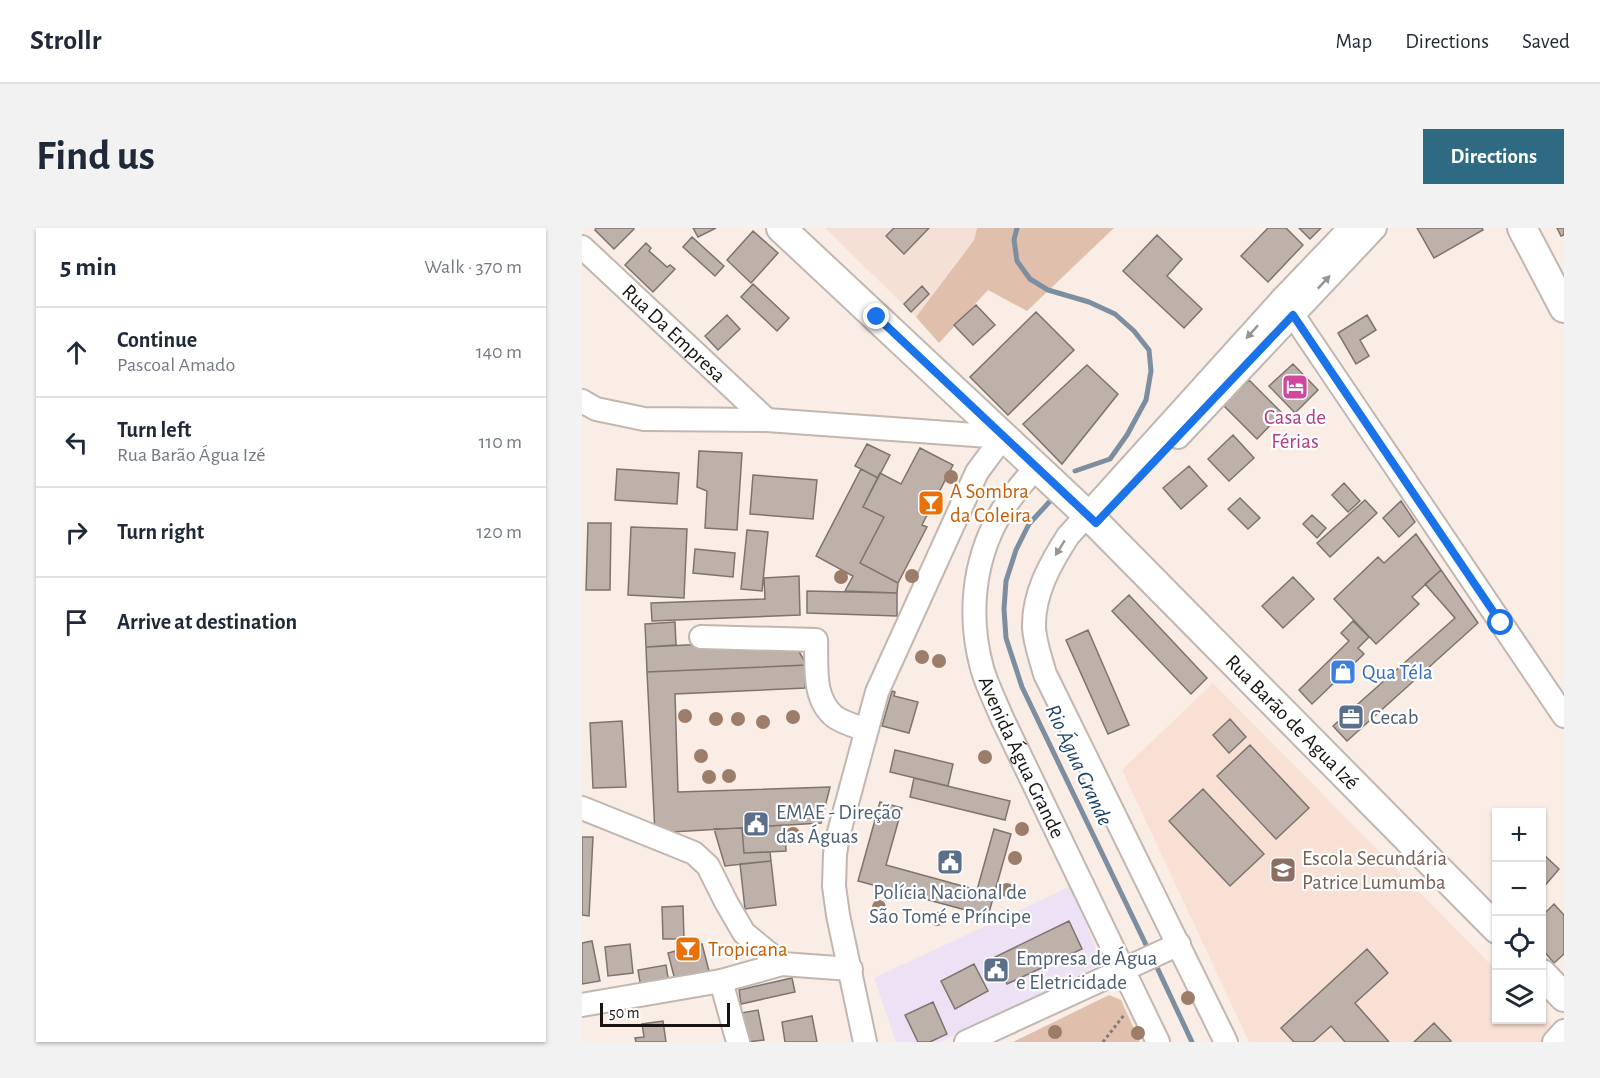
<!DOCTYPE html>
<html lang="en">
<head>
<meta charset="utf-8">
<style>
  body { margin:0; font-family:"Alegreya Sans",sans-serif; background:#f2f2f3; color:#1f2937 }
  .controls { position:absolute; right:18px; bottom:18px; display:grid; overflow:hidden; border-radius:0px; box-shadow:0 2px 4px #0004 }
  .controls button { width:54px; height:54px; display:grid; place-items:center; padding:0; border:0; border-bottom:2px solid #e0e1e3; background:#fff; color:#1f2937; font:30px sans-serif }
  .scale { position:absolute; left:18px; bottom:15px; width:130px; box-sizing:border-box; padding-left:6px; border:3px solid #181411; border-top:0; font-size:16px; line-height:21px; white-space:nowrap; color:#181411; -webkit-text-stroke:4px #fff; paint-order:stroke }
  .stop { position:absolute; width:18px; height:18px; margin:-14px; border:4px solid #1a73e8; border-radius:50%; background:#fff }
  .stop.end { background:#1a73e8; border-color:#fff; box-shadow:0 2px 6px #0008 }
  .list { margin:0; padding:0; list-style:none }
  h2 { display:flex; justify-content:space-between; align-items:center; height:78px; margin:0; padding:0 24px; font-size:26px }
  h2 small { font-size:20px; font-weight:400; color:#747a83 }
  .list li { display:grid; grid-template-columns:39px 1fr auto; gap:18px; align-items:center; box-sizing:border-box; height:90px; padding:0 24px; border-top:2px solid #e0e1e3 }
  .list b { display:block; font-size:22px; white-space:nowrap }
  .list p { margin:0; font-size:20px; white-space:nowrap; color:#747a83 }
  .list em { font-size:20px; font-style:normal; color:#747a83 }
  .icon { flex:none; width:33px; height:33px; fill:none; stroke:currentColor; stroke-width:2; stroke-linecap:round; stroke-linejoin:round }
  .map { position:relative; flex:none; width:982px; height:814px; overflow:hidden; border-radius:0px }
  header { display:flex; align-items:center; gap:36px; box-sizing:border-box; height:84px; padding:0 30px; background:#fff; border-bottom:2px solid #e0e1e3 }
  header strong { font-size:28px }
  nav { display:flex; gap:33px; margin-inline-start:auto; font-size:21px }
  .intro { display:flex; align-items:center; justify-content:space-between; box-sizing:border-box; height:144px; padding:0 36px }
  h1 { margin:0; font-size:42px }
  .button { padding:15px 27px; border-radius:0px; background:#2e6b82; color:#fff; font-size:21px; font-weight:700 }
  main { display:flex; gap:36px; padding:0 36px }
  aside { flex:1; background:#fff; border-radius:0px; box-shadow:0 2px 4px #0004 }
  .map>svg:first-child { display:block }
  .built { fill:#f4e0d5 }
  .industrial { fill:#ede1f5 }
  .education { fill:#f8e0d5 }
  .green { fill:#e1bfad }
  .lines { fill:none; stroke-linecap:round; stroke-linejoin:round }
  .stream { stroke:#7d8ea0; stroke-width:5 }
  .building { fill:#bdb1aa; stroke:#7e736d; stroke-width:1.5 }
  .minor-casing { stroke:#c2b6b0; stroke-width:26 }
  .major-casing { stroke:#c2b6b0; stroke-width:32 }
  .path { stroke:#827a75; stroke-width:3; stroke-dasharray:3 3; stroke-linecap:butt }
  .minor { stroke:#fff; stroke-width:22 }
  .major { stroke:#fff; stroke-width:28 }
  .tree { fill:#9b7d69 }
  .oneway { fill:#979594 }
  .route { stroke:#1a73e8; stroke-width:8 }
  .labels { text-anchor:middle; dominant-baseline:central; stroke-width:4.5; stroke-linejoin:round; paint-order:stroke }
  .street-label { font-size:21px; fill:#181411; stroke:#fff }
  .hotel-label { font-size:21px; fill:#b23c85; stroke:#fff }
  .food-label { font-size:21px; fill:#c56008; stroke:#fff; text-anchor:start }
  .shop-label { font-size:21px; fill:#366cbe; stroke:#fff; text-anchor:start }
  .service-label { font-size:21px; fill:#4e5e75; stroke:#fff; text-anchor:start }
  .education-label { font-size:21px; fill:#785e54; stroke:#fff; text-anchor:start }
  .water-label { font-size:22px; font-style:italic; fill:#1b4167; stroke:#fff }
</style>
</head>
<body>
<header>
<strong>Strollr</strong>
<nav><a>Map</a><a>Directions</a><a>Saved</a></nav>
</header>
<div class="intro"><h1>Find us</h1><a class="button">Directions</a></div>
<main>
<aside>
<h2>5 min<small>Walk · 370 m</small></h2>
<ul class="list">
<li><svg class="icon" aria-label="ahead" viewBox="0 0 24 24"><path d="M12 20V5M6 11l6-6 6 6"/></svg><div><b>Continue</b><p>Pascoal Amado</p></div><em>140 m</em></li>
<li><svg class="icon" aria-label="left" viewBox="0 0 24 24"><path d="M17 20v-9H6M10 6l-5 5 5 5"/></svg><div><b>Turn left</b><p>Rua Barão Água Izé</p></div><em>110 m</em></li>
<li><svg class="icon" aria-label="right" viewBox="0 0 24 24"><path d="M7 20v-9h11M14 6l5 5-5 5"/></svg><div><b>Turn right</b></div><em>120 m</em></li>
<li><svg class="icon" aria-label="arrive" viewBox="0 0 24 24"><path d="M6 21V4h12l-3 4 3 4H6"/></svg><div><b>Arrive at destination</b></div></li>
</ul>
</aside>
<div class="map">
<svg width="982" height="814" viewBox="0 0 982 814">
  <rect width="100%" height="100%" fill="#faede6"/>
  <path class="built" d="M 243,0 L 395,0 L 392,11 L 334,89 Z"/>
  <path class="industrial" d="M 489,658 L 520,736 L 358,814 L 314,814 L 292,750 Z"/>
  <path class="education" d="M 631,455 L 914,742 L 915,792 L 960,792 L 960,787 L 972,800 L 958,814 L 667,814 L 540,542 Z"/>
  <path class="green" d="M 395,0 L 532,0 L 445,83 L 406,62 L 357,115 L 334,89 L 392,12 Z
    M 527,767 L 539,772 L 558,814 L 431,814 Z"/>
  <g class="lines">
    <path class="stream" d="M 435,0 L 432,12 L 435,33 L 448,51 L 466,62 L 507,74 L 533,86 L 552,103 L 567,122 L 569,143 L 564,172 L 545,207 L 528,231 L 493,243
      M 470,271 L 447,296 L 434,322 L 424,353 L 422,381 L 424,410 L 440,459 L 568,725
      M 572,733 L 610,814"/>
  </g>
  <path class="building" d="M 14,0 L 51,0 L 52,1 L 32,21 L 13,2 Z
    M 111,0 L 134,0 L 116,9 Z
    M 312,0 L 347,0 L 322,26 L 304,8 Z
    M 686,0 L 704,0 L 721,17 L 686,54 L 659,28 Z
    M 717,0 L 739,0 L 728,11 Z
    M 835,0 L 900,0 L 901,2 L 852,30 Z
    M 975,0 L 982,0 L 982,7 L 979,8 Z
    M 171,3 L 196,25 L 169,55 L 145,32 Z
    M 575,7 L 600,31 L 585,48 L 620,81 L 602,100 L 541,43 Z
    M 110,9 L 142,38 L 133,48 L 101,19 Z
    M 64,15 L 69,20 L 67,23 L 85,39 L 88,37 L 93,41 L 71,64 L 43,37 Z
    M 171,56 L 207,90 L 195,103 L 159,69 Z
    M 340,58 L 347,66 L 329,84 L 322,76 Z
    M 394,77 L 413,97 L 391,117 L 372,97 Z
    M 454,84 L 492,122 L 426,187 L 388,149 Z
    M 145,87 L 158,101 L 136,122 L 123,108 Z
    M 785,87 L 794,102 L 778,112 L 787,128 L 774,136 L 756,105 Z
    M 711,136 L 736,162 L 713,185 L 687,158 Z
    M 505,137 L 536,166 L 480,236 L 441,196 Z
    M 667,152 L 700,185 L 675,211 L 641,177 Z
    M 651,207 L 672,230 L 647,253 L 626,231 Z
    M 285,216 L 308,227 L 296,250 L 273,238 Z
    M 338,220 L 371,237 L 340,297 L 345,299 L 316,355 L 278,335 L 302,289 L 281,279 L 298,245 L 319,256 Z
    M 117,223 L 160,225 L 155,302 L 123,300 L 125,263 L 115,259 Z
    M 607,238 L 625,258 L 599,281 L 581,260 Z
    M 35,241 L 97,245 L 95,276 L 33,272 Z
    M 279,241 L 296,250 L 281,279 L 302,289 L 278,335 L 316,355 L 315,365 L 263,363 L 271,348 L 234,328 Z
    M 171,247 L 235,252 L 231,291 L 168,286 Z
    M 762,255 L 778,273 L 766,284 L 750,267 Z
    M 658,270 L 678,290 L 666,301 L 646,281 Z
    M 783,272 L 795,285 L 748,329 L 735,315 Z
    M 819,273 L 833,294 L 817,309 L 801,290 Z
    M 730,287 L 744,300 L 735,310 L 721,296 Z
    M 6,295 L 29,295 L 28,362 L 4,362 Z
    M 49,299 L 105,301 L 102,370 L 46,367 Z
    M 165,302 L 186,304 L 180,363 L 159,361 Z
    M 834,306 L 859,342 L 830,369 L 837,376 L 794,416 L 752,371 L 796,329 L 802,335 Z
    M 113,321 L 153,325 L 151,349 L 111,345 Z
    M 859,342 L 896,395 L 765,513 L 751,498 L 873,390 L 843,356 Z
    M 217,348 L 218,387 L 70,393 L 69,375 L 183,371 L 182,350 Z
    M 711,349 L 732,371 L 701,400 L 680,378 Z
    M 225,363 L 315,365 L 315,388 L 225,385 Z
    M 547,367 L 625,450 L 609,466 L 530,383 Z
    M 771,393 L 787,409 L 776,420 L 782,426 L 730,476 L 717,462 L 767,413 L 759,405 Z
    M 93,394 L 94,417 L 64,419 L 63,396 Z
    M 506,402 L 547,497 L 526,506 L 484,412 Z
    M 210,412 L 225,437 L 65,444 L 64,419 Z
    M 225,437 L 223,460 L 93,466 L 96,564 L 248,559 L 239,595 L 73,605 L 65,444 Z
    M 310,463 L 313,464 L 312,468 L 336,474 L 327,505 L 300,498 Z
    M 648,491 L 664,509 L 647,525 L 631,507 Z
    M 40,493 L 44,559 L 11,560 L 8,495 Z
    M 668,517 L 727,580 L 694,611 L 635,548 Z
    M 313,522 L 371,536 L 366,558 L 308,544 Z
    M 332,550 L 428,573 L 423,592 L 328,569 Z
    M 621,561 L 682,626 L 648,658 L 587,593 Z
    M 298,574 L 320,580 L 304,637 L 395,662 L 412,601 L 429,606 L 406,688 L 276,653 Z
    M 203,597 L 204,623 L 162,625 L 160,600 Z
    M 160,600 L 162,625 L 188,624 L 189,633 L 143,638 L 132,601 Z
    M 0,609 L 11,609 L 7,688 L 0,687 Z
    M 960,625 L 977,641 L 960,661 Z
    M 189,633 L 194,677 L 163,681 L 158,636 Z
    M 972,676 L 982,687 L 982,726 L 972,735 L 960,721 L 960,688 Z
    M 101,678 L 102,711 L 81,711 L 80,679 Z
    M 487,693 L 500,721 L 425,756 L 413,729 Z
    M 10,713 L 18,753 L 0,756 L 0,715 Z
    M 48,716 L 51,745 L 26,748 L 23,719 Z
    M 120,716 L 128,747 L 94,756 L 86,725 Z
    M 785,721 L 806,745 L 773,775 L 807,814 L 763,814 L 749,798 L 731,814 L 712,814 L 699,800 Z
    M 392,736 L 406,763 L 373,781 L 359,753 Z
    M 84,737 L 87,756 L 59,760 L 56,742 Z
    M 210,750 L 213,764 L 159,776 L 157,762 Z
    M 351,774 L 365,806 L 348,814 L 336,814 L 323,787 Z
    M 176,782 L 182,812 L 165,814 L 159,785 Z
    M 230,788 L 235,814 L 203,814 L 200,794 Z
    M 81,793 L 84,814 L 54,814 L 53,810 L 62,809 L 60,796 Z
    M 852,795 L 869,813 L 868,814 L 832,814 Z"/>
  <g class="lines">
    <defs>
      <g id="minor">
        <path id="s1" d="M 0,19 L 185,192"/>
        <path d="M 701,70 L 711,87 L 982,488"/>
        <path d="M 0,173 L 14,181 L 62,191 L 185,192 L 421,209"/>
        <path d="M 596,209 L 793,0"/>
        <path id="s2" d="M 454,239 C 441,255 427,270 417,288 C 391,334 386,389 400,440 C 405,458 414,475 421,492 L 576,814"/>
        <path d="M 119,409 L 234,412 C 235,437 230,471 253,489 C 262,495 273,498 284,502"/>
        <path d="M 0,580 L 112,625 L 126,638 L 144,674 L 162,705 L 200,736"/>
        <path d="M 139,753 L 156,814"/>
        <path d="M 0,777 L 139,753 L 200,736 L 269,741"/>
        <path d="M 283,814 L 256,687 L 252,658 L 253,626 L 256,608 L 295,464 L 395,244 L 421,209"/>
        <path d="M 384,814 L 597,716"/>
        <path d="M 644,814 L 463,446 C 459,431 453,416 452,400 C 451,366 468,336 486,308 L 701,70 L 768,0"/>
        <path d="M 972,814 L 982,803"/>
      </g>
      <g id="major">
        <path id="s3" d="M 199,0 L 514,295 L 915,701"/>
        <path d="M 940,0 L 982,80"/>
        <path d="M 960,746 L 982,769"/>
      </g>
    </defs>
    <use href="#minor" class="minor-casing"/>
    <use href="#major" class="major-casing"/>
    <path class="path" d="M 521,814 L 542,787"/>
    <use href="#minor" class="minor"/>
    <use href="#major" class="major"/>
  </g>
  <g class="tree">
    <circle cx="369" cy="249" r="7"/>
    <circle cx="330" cy="348" r="7"/>
    <circle cx="259" cy="349" r="7"/>
    <circle cx="340" cy="429" r="7"/>
    <circle cx="357" cy="433" r="7"/>
    <circle cx="103" cy="488" r="7"/>
    <circle cx="211" cy="489" r="7"/>
    <circle cx="134" cy="491" r="7"/>
    <circle cx="156" cy="491" r="7"/>
    <circle cx="181" cy="494" r="7"/>
    <circle cx="119" cy="528" r="7"/>
    <circle cx="403" cy="529" r="7"/>
    <circle cx="147" cy="548" r="7"/>
    <circle cx="127" cy="549" r="7"/>
    <circle cx="440" cy="601" r="7"/>
    <circle cx="211" cy="606" r="7"/>
    <circle cx="433" cy="630" r="7"/>
    <circle cx="425" cy="662" r="7"/>
    <circle cx="297" cy="679" r="7"/>
    <circle cx="355" cy="691" r="7"/>
    <circle cx="606" cy="770" r="7"/>
    <circle cx="473" cy="804" r="7"/>
    <circle cx="556" cy="805" r="7"/>
  </g>
  <defs><path id="oneway-solid" d="M-6-.8H1V-3.2L6.5 0L1 3.2V.8H-6Z" transform="scale(1.5)"/></defs>
  <g class="oneway">
    <use href="#oneway-solid" transform="translate(742 54) rotate(-47)"/>
    <use href="#oneway-solid" transform="translate(670 104) rotate(132)"/>
    <use href="#oneway-solid" transform="translate(478 320) rotate(122)"/>
  </g>
  <g class="lines">
    <path class="route" d="M 295,89 L 514,295 L 711,87 L 919,395"/>
  </g>
  <defs>
    <symbol id="hotel-square" viewBox="-11 -11 22 22"><rect x="-9" y="-9" width="18" height="18" rx="4" fill="#d1479c" stroke="#fff"/><path d="M-6-4.5h1.5V1H6V5H4.5V3h-9V5H-6ZM-4 0a1.8 1.8 0 1 1 3.6 0ZM.5 0V-2.5h3Q6-2.5 6 0Z" fill="#fff"/></symbol>
    <symbol id="bar-square" viewBox="-11 -11 22 22"><rect x="-9" y="-9" width="18" height="18" rx="4" fill="#e8710a" stroke="#fff"/><path d="M-6-5H6L.8 .8V4.5H3.5V6h-7V4.5H-.8V.8Z" fill="#fff"/></symbol>
    <symbol id="shop-square" viewBox="-11 -11 22 22"><rect x="-9" y="-9" width="18" height="18" rx="4" fill="#3f7fe0" stroke="#fff"/><path d="M-5-2.5h2.3a2.7 3.5 0 0 1 5.4 0H5L5.5 6h-11ZM-1.5-2.5h3a1.5 2.3 0 0 0-3 0Z" fill="#fff"/></symbol>
    <symbol id="office-square" viewBox="-11 -11 22 22"><rect x="-9" y="-9" width="18" height="18" rx="4" fill="#5c6f8a" stroke="#fff"/><path d="M-6-3h4V-5.5h4V-3h4V5H-6ZM-1-4.5V-3h2v-1.5ZM-6 0V1H6V0Z" fill="#fff"/></symbol>
    <symbol id="civic-square" viewBox="-11 -11 22 22"><rect x="-9" y="-9" width="18" height="18" rx="4" fill="#5c6f8a" stroke="#fff"/><path d="M-.6-6.5H3V-4.5H.6V-3L4-1V1h2V6H-6V1h2V-1L-.6-3ZM-1.2 2.5V6h2.4V2.5Z" fill="#fff"/></symbol>
    <symbol id="school-square" viewBox="-11 -11 22 22"><rect x="-9" y="-9" width="18" height="18" rx="4" fill="#8d6e63" stroke="#fff"/><path d="M0-5L7-2L0 1L-7-2ZM-4 1L0 2.5L4 1V4Q0 6-4 4Z" fill="#fff"/></symbol>
  </defs>
  <g fill-rule="evenodd">
    <use href="#hotel-square" x="698" y="144" width="30" height="30"/>
    <use href="#bar-square" x="334" y="260" width="30" height="30"/>
    <use href="#shop-square" x="746" y="429" width="30" height="30"/>
    <use href="#office-square" x="754" y="474" width="30" height="30"/>
    <use href="#civic-square" x="159" y="581" width="30" height="30"/>
    <use href="#civic-square" x="353" y="619" width="30" height="30"/>
    <use href="#school-square" x="686" y="627" width="30" height="30"/>
    <use href="#bar-square" x="91" y="706" width="30" height="30"/>
    <use href="#civic-square" x="399" y="727" width="30" height="30"/>
  </g>
  <g class="labels">
    <g class="street-label">
      <text stroke="none"><textPath href="#s1" startOffset="126">Rua Da Empresa</textPath></text>
      <text stroke="none"><textPath href="#s3" startOffset="711">Rua Barão de Agua Izé</textPath></text>
      <text stroke="none"><textPath href="#s2" startOffset="316">Avenida Água Grande</textPath></text>
    </g>
    <g class="hotel-label">
      <text x="713" y="189">Casa de<tspan x="713" dy="24">Férias</tspan></text>
    </g>
    <g class="food-label">
      <text x="368" y="263">A Sombra<tspan x="368" dy="24">da Coleira</tspan></text>
      <text x="126" y="721">Tropicana</text>
    </g>
    <g class="shop-label">
      <text x="780" y="444">Qua Téla</text>
    </g>
    <g class="service-label">
      <text x="788" y="489">Cecab</text>
      <text x="194" y="584">EMAE - Direção<tspan x="194" dy="24">das Águas</tspan></text>
      <text x="368" y="664" text-anchor="middle">Polícia Nacional de<tspan x="368" dy="24">São Tomé e Príncipe</tspan></text>
      <text x="434" y="730">Empresa de Água<tspan x="434" dy="24">e Eletricidade</tspan></text>
    </g>
    <g class="education-label">
      <text x="720" y="630">Escola Secundária<tspan x="720" dy="24">Patrice Lumumba</tspan></text>
    </g>
    <g class="water-label">
      <text transform="translate(497 537) rotate(65)">Rio Água Grande</text>
    </g>
  </g>
</svg>
<div class="controls">
<button>+</button>
<button>−</button>
<button><svg class="icon" aria-label="locate" viewBox="0 0 24 24"><circle cx="12" cy="12" r="6"/><path d="M12 2v4M12 18v4M2 12h4M18 12h4"/></svg></button>
<button><svg class="icon" aria-label="layers" viewBox="0 0 24 24"><path d="M12 4l9 5-9 5-9-5zM3 14l9 5 9-5"/></svg></button>
</div>
<div class="scale">50 m</div>
<div class="stop" style="left:919px;top:395px"></div>
<div class="stop end" style="left:295px;top:89px"></div>
</div>
</main>
</body>
</html>
